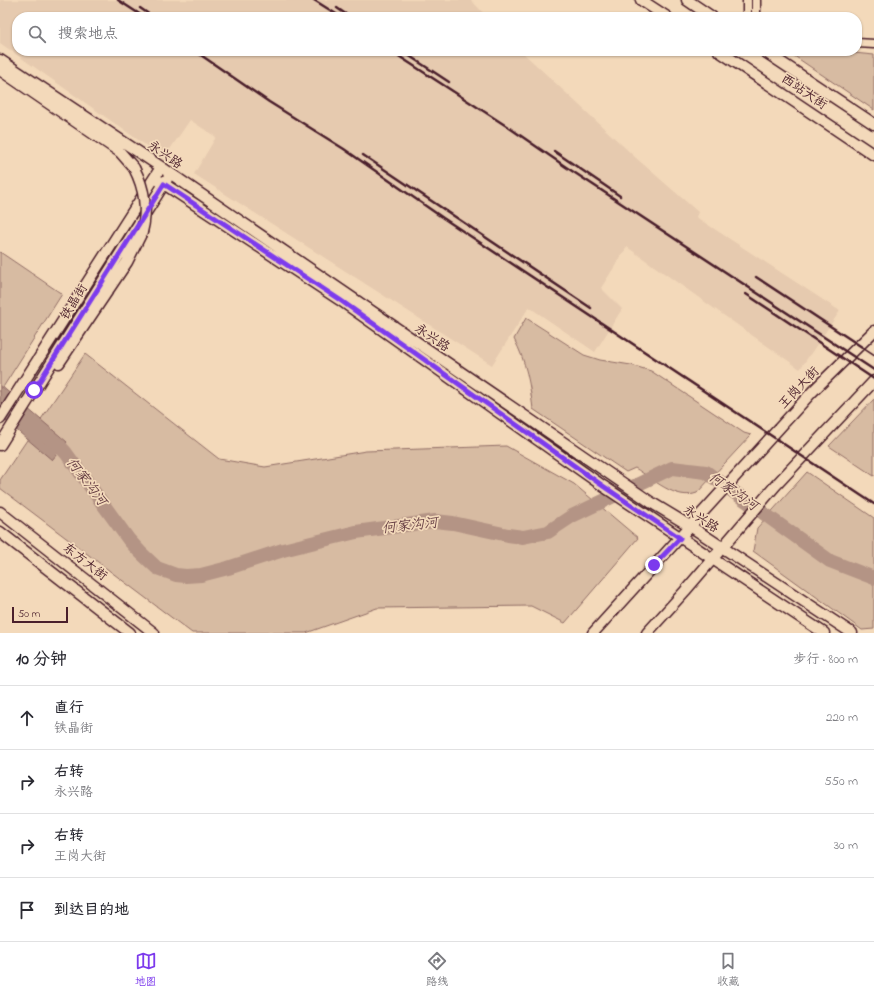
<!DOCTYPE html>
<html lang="zh">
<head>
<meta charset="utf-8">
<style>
  body { margin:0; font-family:"Indie Flower","LXGW WenKai TC",sans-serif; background:#f2f2f3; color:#2b2b33 }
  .scale { position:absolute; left:12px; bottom:10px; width:56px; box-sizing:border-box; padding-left:4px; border:2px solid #4a1f2b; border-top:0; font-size:11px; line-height:14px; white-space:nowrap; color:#4a1f2b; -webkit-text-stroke:3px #f3d9ba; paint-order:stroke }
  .stop { position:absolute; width:12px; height:12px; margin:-9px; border:3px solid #7c3aed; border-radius:50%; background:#fff }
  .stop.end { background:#7c3aed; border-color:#fff; box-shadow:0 1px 4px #0008 }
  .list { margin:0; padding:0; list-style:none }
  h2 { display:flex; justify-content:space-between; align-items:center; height:52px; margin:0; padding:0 16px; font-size:17px }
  h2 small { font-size:13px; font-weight:400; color:#7c7c81 }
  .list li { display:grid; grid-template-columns:26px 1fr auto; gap:12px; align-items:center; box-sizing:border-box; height:64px; padding:0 16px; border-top:1px solid #e1e1e2 }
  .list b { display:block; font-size:15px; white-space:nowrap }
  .list p { margin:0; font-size:13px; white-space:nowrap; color:#7c7c81 }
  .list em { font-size:13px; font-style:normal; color:#7c7c81 }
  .icon { flex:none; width:22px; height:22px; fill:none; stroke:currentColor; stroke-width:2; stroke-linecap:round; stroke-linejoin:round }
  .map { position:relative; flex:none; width:874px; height:633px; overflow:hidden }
  .search { position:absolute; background:#fff; box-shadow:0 1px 3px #0004; left:12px; right:12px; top:12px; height:44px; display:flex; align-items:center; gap:10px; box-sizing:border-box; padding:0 14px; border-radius:16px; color:#7c7c81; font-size:15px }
  .sheet { height:308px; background:#fff }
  nav { display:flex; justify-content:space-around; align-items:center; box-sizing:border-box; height:56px; border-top:1px solid #e1e1e2; background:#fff; font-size:11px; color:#7c7c81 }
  nav a { display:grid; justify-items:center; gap:2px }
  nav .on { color:#7c3aed }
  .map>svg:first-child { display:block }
  .built { fill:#e6caaf }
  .green { fill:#d7bba2; stroke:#906d66 }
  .water { fill:#b49485; stroke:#8a6561 }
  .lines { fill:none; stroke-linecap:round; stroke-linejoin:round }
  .river { stroke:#b49485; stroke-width:14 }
  .minor-casing { stroke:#4a1f2b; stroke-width:11 }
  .major-casing { stroke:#4a1f2b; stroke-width:13 }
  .minor { stroke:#f3d9ba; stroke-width:8 }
  .major { stroke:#f3d9ba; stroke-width:10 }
  .rail { stroke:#4a1f2b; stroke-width:2.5 }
  .major-bridge-casing { stroke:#4a1f2b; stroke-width:13; stroke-linecap:butt }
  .major-bridge { stroke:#f3d9ba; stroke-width:10 }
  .route { stroke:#7c3aed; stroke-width:5 }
  .labels { text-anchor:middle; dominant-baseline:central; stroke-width:3.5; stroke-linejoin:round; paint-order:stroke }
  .street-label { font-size:13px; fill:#4a1f2b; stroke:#f3d9ba }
  .water-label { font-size:14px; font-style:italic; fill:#643c42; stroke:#f3d9ba }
</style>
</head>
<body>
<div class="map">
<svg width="874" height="633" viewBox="0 0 874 633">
  <rect width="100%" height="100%" fill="#f3d9ba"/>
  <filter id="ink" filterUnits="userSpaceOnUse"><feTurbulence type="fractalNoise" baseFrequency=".025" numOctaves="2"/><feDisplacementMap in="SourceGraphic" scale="8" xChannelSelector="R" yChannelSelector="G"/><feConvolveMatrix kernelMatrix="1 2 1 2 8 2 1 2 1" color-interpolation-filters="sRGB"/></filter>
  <g filter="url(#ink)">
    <path class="built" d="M 0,0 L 471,0 L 487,17 L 17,17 L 17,51 L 521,51 L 636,158 L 698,212 L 696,217 L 840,311 L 800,369 L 627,247 L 601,288 L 622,309 L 595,352 L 529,307 L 492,365 L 194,174 L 216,137 L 190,120 L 164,158 L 0,43 Z"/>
    <path class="green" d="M 787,51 L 833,51 L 874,55 L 874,110 Z
      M 0,252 L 62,294 L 0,392 Z
      M 526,318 L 584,355 L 600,360 L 631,365 L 651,371 L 744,433 L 751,435 L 697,493 C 676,501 653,479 635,468 L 626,472 L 533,409 C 530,385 526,361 514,339 Z
      M 85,354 L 219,459 L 265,467 L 366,451 L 506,446 L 574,484 L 638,538 L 565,623 L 531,606 L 377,608 L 306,633 L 192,633 L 0,488 L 0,480 Z
      M 874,399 L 874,476 L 829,446 Z
      M 807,472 L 874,518 L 874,629 L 862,630 L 753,551 L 757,528 Z"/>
    <path class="water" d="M 0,385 L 67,442 L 52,460 L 0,416 Z"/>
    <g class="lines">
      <path class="river" d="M 47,436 L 57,443 L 66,453 L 129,540 L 140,552 L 157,568 L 176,575 L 186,576 L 201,575 L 228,568 L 283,550 L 356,532 L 435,521 L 453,523 L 508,535 L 523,537 L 548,532 L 572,516 L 672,468 L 706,472 L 830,561 L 874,578"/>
      <defs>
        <path id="minor" d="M 747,17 L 747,0
          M 756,17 L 756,0
          M 857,43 L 874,44"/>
        <path id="major" d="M 641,0 L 667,17
          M 687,0 L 712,17
          M 719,51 L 874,155
          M 764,51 L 874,124
          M 0,60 L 161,167 L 652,503 L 690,526 L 852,633
          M 0,70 L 120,152 L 134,168
          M 155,178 L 340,300 L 603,486 L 824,633
          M 59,363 L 127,262 L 142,232
          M 0,419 L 158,172
          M 0,445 L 167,179
          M 0,512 L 154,633
          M 0,532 L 130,633
          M 593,633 L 812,392 L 874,331
          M 647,633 L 685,591 L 776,485 L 874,381"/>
      </defs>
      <use href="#minor" class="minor-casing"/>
      <use href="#major" class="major-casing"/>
      <use href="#minor" class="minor"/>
      <use href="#major" class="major"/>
      <path class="rail" d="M 118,0 L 144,17
        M 314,0 L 341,17
        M 140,8 L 153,17
        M 337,8 L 350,17
        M 195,51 L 269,102 L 344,149 L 443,218 L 874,504
        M 391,51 L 511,129 L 566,167 L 874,370
        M 402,51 L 449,82
        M 554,151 L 620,196
        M 363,155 L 591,308
        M 756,277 L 874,355
        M 746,294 L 874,379"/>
      <defs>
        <path id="major-bridge" d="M 134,168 C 145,189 148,209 142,232"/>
      </defs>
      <use href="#major-bridge" class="major-bridge-casing"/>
      <use href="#major-bridge" class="major-bridge"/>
    </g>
  </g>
  <g class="lines" filter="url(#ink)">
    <path class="route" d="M 34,390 L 164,184 L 340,300 L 603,486 L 680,538 L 654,565"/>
  </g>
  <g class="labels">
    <g class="street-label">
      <text transform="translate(804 92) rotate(34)">西站大街</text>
      <text transform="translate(165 155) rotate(35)">永兴路</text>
      <text transform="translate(74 302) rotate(-58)">铁晶街</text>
      <text transform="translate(432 338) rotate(34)">永兴路</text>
      <text transform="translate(799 388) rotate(-46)">王岗大街</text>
      <text transform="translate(701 519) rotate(33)">永兴路</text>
      <text transform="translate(85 562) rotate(38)">东方大街</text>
    </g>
    <g class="water-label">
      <text transform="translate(86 482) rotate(53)">何家沟河</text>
      <text transform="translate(733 492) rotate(35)">何家沟河</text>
      <text transform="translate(410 526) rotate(-6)">何家沟河</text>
    </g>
  </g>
</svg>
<div class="scale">50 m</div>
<div class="stop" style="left:34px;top:390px"></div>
<div class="stop end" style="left:654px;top:565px"></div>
<div class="search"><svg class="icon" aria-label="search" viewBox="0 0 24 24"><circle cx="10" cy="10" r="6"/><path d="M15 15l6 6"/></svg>搜索地点</div>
</div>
<section class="sheet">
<h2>10 分钟<small>步行 · 800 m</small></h2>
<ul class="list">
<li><svg class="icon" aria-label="ahead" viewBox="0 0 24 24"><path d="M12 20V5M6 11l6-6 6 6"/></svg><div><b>直行</b><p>铁晶街</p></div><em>220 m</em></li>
<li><svg class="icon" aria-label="right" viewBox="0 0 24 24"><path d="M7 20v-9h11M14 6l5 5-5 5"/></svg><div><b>右转</b><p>永兴路</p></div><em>550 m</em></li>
<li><svg class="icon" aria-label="right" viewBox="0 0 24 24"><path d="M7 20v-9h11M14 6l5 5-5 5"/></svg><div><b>右转</b><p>王岗大街</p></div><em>30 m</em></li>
<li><svg class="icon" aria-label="arrive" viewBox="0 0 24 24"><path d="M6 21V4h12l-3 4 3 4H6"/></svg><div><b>到达目的地</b></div></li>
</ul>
</section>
<nav>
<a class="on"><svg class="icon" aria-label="map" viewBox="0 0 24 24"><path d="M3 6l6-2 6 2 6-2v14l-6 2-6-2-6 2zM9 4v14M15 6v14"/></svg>地图</a>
<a><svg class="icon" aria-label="directions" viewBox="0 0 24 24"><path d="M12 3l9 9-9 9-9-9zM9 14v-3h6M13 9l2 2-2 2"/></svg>路线</a>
<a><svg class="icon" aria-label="saved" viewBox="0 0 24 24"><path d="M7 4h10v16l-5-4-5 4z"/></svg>收藏</a>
</nav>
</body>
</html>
